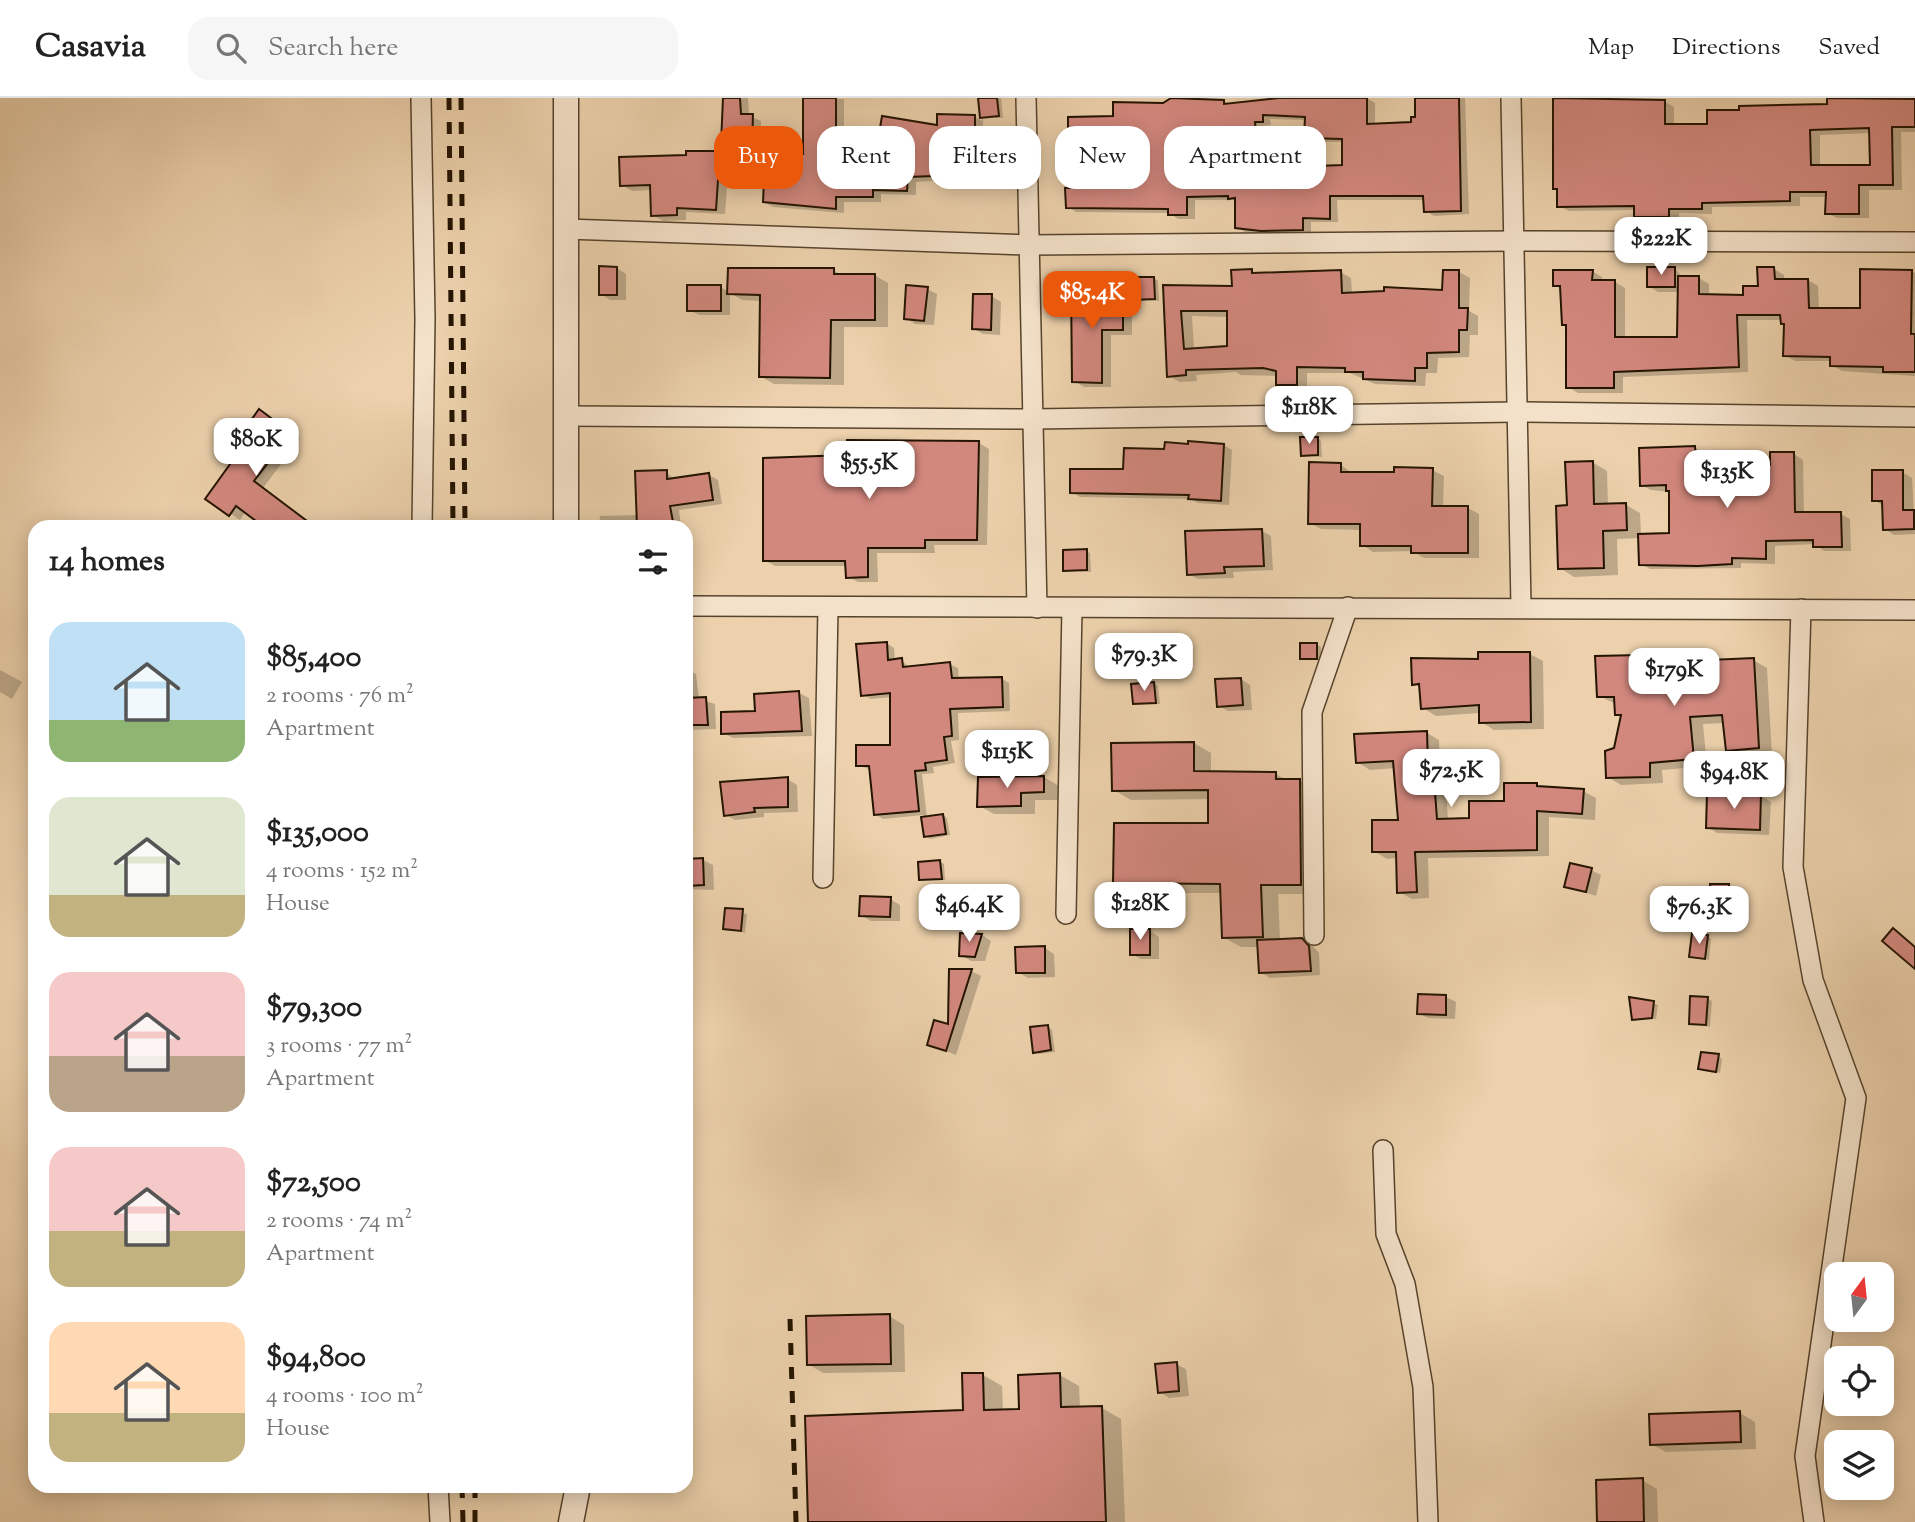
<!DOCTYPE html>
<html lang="en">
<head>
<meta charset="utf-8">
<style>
  :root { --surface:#fff; --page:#f6f6f6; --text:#222; --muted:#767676; --line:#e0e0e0; --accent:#ea580c }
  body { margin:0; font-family:"Sorts Mill Goudy",serif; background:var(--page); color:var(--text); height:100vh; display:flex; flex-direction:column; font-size:26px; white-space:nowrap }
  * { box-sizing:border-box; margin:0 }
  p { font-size:23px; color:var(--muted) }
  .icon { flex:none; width:38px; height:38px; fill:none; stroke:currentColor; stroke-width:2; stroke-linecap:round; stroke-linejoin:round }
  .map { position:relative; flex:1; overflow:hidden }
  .panel { position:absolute; left:28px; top:422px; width:665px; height:973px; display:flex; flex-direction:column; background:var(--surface); border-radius:21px; box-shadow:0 4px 18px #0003 }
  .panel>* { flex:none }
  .hud { position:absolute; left:714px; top:28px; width:665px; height:63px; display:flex; gap:14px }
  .needle { width:46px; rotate:15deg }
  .tools { position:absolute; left:1824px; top:1164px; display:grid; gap:14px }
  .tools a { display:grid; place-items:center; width:70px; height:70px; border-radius:14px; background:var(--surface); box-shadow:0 4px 18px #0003; font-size:35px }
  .price { position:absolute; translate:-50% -60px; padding:0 16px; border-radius:14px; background:#fff; color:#222; font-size:23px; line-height:46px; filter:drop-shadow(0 2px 4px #0008) }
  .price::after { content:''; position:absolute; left:50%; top:42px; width:21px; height:16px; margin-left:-10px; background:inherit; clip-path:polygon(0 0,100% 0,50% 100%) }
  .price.current { background:var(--accent); color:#fff }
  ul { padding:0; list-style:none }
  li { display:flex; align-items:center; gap:21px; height:175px; padding:0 21px }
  li span { display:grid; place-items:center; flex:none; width:196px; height:140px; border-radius:21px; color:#555 }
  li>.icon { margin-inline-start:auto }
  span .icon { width:84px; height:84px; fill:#fffc; stroke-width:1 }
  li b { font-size:30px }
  h2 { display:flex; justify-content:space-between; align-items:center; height:84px; padding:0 21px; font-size:30px }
  .tag { padding:0 24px; border-radius:21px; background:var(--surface); box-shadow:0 4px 18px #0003; font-size:24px; line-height:63px }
  .tag.current { background:var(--accent); color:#fff }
  header { display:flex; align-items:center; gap:42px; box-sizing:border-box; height:98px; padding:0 35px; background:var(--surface); border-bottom:2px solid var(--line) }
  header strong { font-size:33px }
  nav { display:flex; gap:38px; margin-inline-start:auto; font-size:24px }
  .search { width:490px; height:63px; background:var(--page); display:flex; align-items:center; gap:18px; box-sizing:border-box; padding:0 24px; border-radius:21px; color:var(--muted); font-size:26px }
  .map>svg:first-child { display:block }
  .shadow { fill:#0003; fill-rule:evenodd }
  .building { fill:#d3887e; stroke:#241400; stroke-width:2; fill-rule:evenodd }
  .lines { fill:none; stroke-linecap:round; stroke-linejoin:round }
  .minor-casing { stroke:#56432b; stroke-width:22 }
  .tertiary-casing { stroke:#56432b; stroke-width:27 }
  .minor { stroke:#f3e1c9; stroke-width:19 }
  .tertiary { stroke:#f3e1c9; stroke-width:24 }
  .rail { stroke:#241400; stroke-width:5; stroke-dasharray:12 12; stroke-linecap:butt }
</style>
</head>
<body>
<header>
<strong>Casavia</strong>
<div class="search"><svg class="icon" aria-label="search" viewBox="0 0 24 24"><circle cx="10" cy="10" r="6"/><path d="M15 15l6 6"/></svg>Search here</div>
<nav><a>Map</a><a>Directions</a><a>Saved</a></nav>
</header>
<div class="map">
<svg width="1915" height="1424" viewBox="0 0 1915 1424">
  <rect width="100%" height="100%" fill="#ecd1ac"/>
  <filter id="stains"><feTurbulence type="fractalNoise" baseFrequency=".00286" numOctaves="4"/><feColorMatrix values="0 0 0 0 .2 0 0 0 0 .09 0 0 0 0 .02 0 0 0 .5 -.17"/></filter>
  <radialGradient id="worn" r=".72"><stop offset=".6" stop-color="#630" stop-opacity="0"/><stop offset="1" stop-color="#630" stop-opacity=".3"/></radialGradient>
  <!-- shadow -->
  <g class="shadow">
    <path d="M723 0H748L749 18 761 23 760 51 732 50 723 45Z"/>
    <path d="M805 0 844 1V31L939 29 974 18 982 23 980 0H1001L1003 20 983 19V64L1001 69V88H971L962 81 916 84V97L881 96V104H844V115L773 109 764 104 804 58Z"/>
    <path d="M1174 0 1224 3 1230 7 1281 0H1367L1375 5V27L1413 26 1417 21V0H1465L1469 116 1434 118 1426 113 1425 102H1337L1338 124H1311V136L1270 137 1245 134 1237 129V104L1234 102H1195V121H1178L1169 115 1076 114 1068 109 1098 91 1097 59H1078L1070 54 1115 20 1164 7ZM1270 21 1307 22 1306 39 1314 44H1344V69L1195 75 1194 43 1264 39 1263 28 1271 27Z"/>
    <path d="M1915 2V34H1901L1902 92H1869V120H1837L1827 115V99H1800V108L1712 109V116L1679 115V123H1646L1636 118V112L1569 113 1559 108 1558 92 1555 90 1664 3 1674 9V27H1709L1829 8ZM1871 35V69H1820V37Z"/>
    <path d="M720 55 729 61 725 116 686 114V122L663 123 653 117 652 92 632 93 622 87Z"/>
    <path d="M617 170 626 176V202H610L601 196Z"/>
    <path d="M1675 171 1684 180H1699L1709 186V198L1745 199 1759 190 1774 171 1784 177V183L1808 182 1818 188 1819 212 1861 211 1911 173 1915 175V278L1842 273 1832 267V263H1795L1785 257V227L1782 222H1747L1748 274 1623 279V295H1578L1568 289V229L1563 226 1562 191 1554 187 1592 173 1602 179V184H1615L1625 190V241H1678L1679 194H1658L1648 188Z"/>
    <path d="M833 172 843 178 874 177 888 185V229H844V287L774 286 760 278 761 203 742 202 730 195V217H699L689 212 720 189 729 194Z"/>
    <path d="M1251 173 1257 176 1340 174 1351 180 1352 196 1444 194 1459 174 1470 180 1469 213 1478 218V237H1470L1469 259 1438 260 1437 275H1426L1425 288 1375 286 1350 275H1307V292L1289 293 1278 286V278L1241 277 1236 274 1196 277 1197 283 1180 284 1169 278 1164 189 1234 190ZM1192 218 1229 219V250L1194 252Z"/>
    <path d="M1154 180 1158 183 1159 203 1135 201Z"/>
    <path d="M927 191 937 196 934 227 915 226 906 220Z"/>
    <path d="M1096 191 1106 197V201H1123L1132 206V237H1111V289H1084L1074 283Z"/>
    <path d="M991 198 1001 204 1000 237 983 236 973 230Z"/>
    <path d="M260 313 300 341 263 390 315 429H267L246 413 240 422 208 400 254 337Z"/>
    <path d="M1317 340 1321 343 1322 359 1302 357Z"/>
    <path d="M979 345 989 351 987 447H934L935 455H877L878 484H858L847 478V468H775L764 462 849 359Z"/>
    <path d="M1224 347 1232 352 1229 407 1198 405 1191 401 1080 399 1072 394 1166 353Z"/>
    <path d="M1695 350 1704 355 1705 366 1772 368 1794 356 1803 362 1804 416H1841L1850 421 1851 453H1824L1815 446 1775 448V466L1741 465V470L1650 471 1641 466 1640 440 1617 441 1618 477 1574 479 1560 470 1569 409 1592 364 1607 373 1608 408 1626 407 1640 415 1641 438 1671 437V394L1651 392 1641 387Z"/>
    <path d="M1341 367 1352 375 1432 372 1444 378 1443 409 1468 410 1479 416V460H1424L1412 453 1373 454 1362 447V432L1321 431 1310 425Z"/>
    <path d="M666 374 675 382 709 377 718 382 722 406 679 412 681 429H599L600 418 638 417Z"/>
    <path d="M1902 374 1912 380 1915 436 1894 437 1885 431 1884 408 1874 402Z"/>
    <path d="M1262 433 1271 438 1273 472 1233 474 1234 480 1198 481 1188 476Z"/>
    <path d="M1086 453 1090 455 1091 474 1065 472Z"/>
    <path d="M886 545 894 550 895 563 901 562 910 570 949 566 958 570 959 582 1001 580 1009 585 1010 613 958 615 959 642 951 643 955 665 933 669 934 675 922 676 927 720 943 717 947 720 950 737 930 741 926 738 923 717 883 721 875 716 871 672 858 667 892 649V599L871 601 863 597Z"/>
    <path d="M1317 546 1321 549V562L1302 560Z"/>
    <path d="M1530 556 1543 563 1544 631 1494 632 1481 624 1480 615 1436 618 1423 610 1421 590 1414 585 1480 563Z"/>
    <path d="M1640 559 1653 566 1753 562 1767 570 1772 657 1741 660 1727 652 1725 625 1703 626 1707 668 1662 672 1663 685 1621 687 1608 679 1622 619 1616 616V606L1599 598Z"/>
    <path d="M686 571 696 576 699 601 715 606 716 631 686 632Z"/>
    <path d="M0 572 22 584 12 601 0 594Z"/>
    <path d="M1241 581 1250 587 1252 612 1228 613 1219 608Z"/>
    <path d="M1154 586 1158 588 1160 606 1135 605Z"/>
    <path d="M799 595 809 600 812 638 733 640 723 635Z"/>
    <path d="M1427 635 1439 642 1440 673 1445 676 1448 722H1471L1537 687 1542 690 1583 693 1596 700 1595 722 1549 719V758L1428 760 1429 800 1412 801 1399 794 1398 760 1387 761 1374 753 1400 723 1396 670 1370 672 1357 664Z"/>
    <path d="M1194 645 1211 655V675L1276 676 1288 683H1300L1317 693 1318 796H1278L1280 843 1302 841 1312 847 1319 855 1320 877 1270 880 1260 874 1259 849H1241L1223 839 1222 795H1132L1115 784 1209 727 1210 701 1131 702 1114 692Z"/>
    <path d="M1044 679 1059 688V702H1035V716H994L979 708Z"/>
    <path d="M787 681 797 687 798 714 764 715V719L735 722 726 717Z"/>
    <path d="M1761 698 1771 704 1769 737 1717 735 1708 729Z"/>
    <path d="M686 762H703L713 767 714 792 686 791Z"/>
    <path d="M940 764 944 766 945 782 921 781Z"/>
    <path d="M1591 772 1601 777 1596 798 1566 788Z"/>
    <path d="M1728 788 1733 790V814H1717L1712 811Z"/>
    <path d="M890 801 900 807V823H871L861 817Z"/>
    <path d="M726 812 747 816 745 835 725 830Z"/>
    <path d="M1150 833 1159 839V861H1141L1131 856Z"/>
    <path d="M962 837H982L991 843 985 863H971L961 857Z"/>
    <path d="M1707 838 1711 841 1709 862 1691 858Z"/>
    <path d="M1045 850 1054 856 1055 879 1028 880 1018 874Z"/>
    <path d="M971 873 981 878 956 957 929 946 950 929Z"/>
    <path d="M1446 899 1456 904 1455 921 1428 920 1419 915Z"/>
    <path d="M1708 901 1712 903 1710 929 1690 925Z"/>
    <path d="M1653 905 1658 907 1656 921 1634 920Z"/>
    <path d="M1048 929 1052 932 1055 954 1039 956 1035 953Z"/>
    <path d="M1718 958 1722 961 1720 975 1700 970Z"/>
    <path d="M889 1218 904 1227 905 1274 823 1275 808 1266Z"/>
    <path d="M1176 1266 1186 1271 1189 1298 1169 1300 1160 1294Z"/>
    <path d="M983 1277 1002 1288 1003 1313 1021 1312 1060 1277 1079 1288 1080 1310H1102L1121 1321 1125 1424H810L964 1314Z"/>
    <path d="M1740 1315 1755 1324 1756 1351 1666 1354 1651 1346Z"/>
    <path d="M1642 1382 1657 1391 1658 1424H1599Z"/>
  </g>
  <!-- building -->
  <g class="building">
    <path d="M723 0H740L741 16H753L752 47 721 46Z"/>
    <path d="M803 0H836V29L880 30 882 18 937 27V16L975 17V62H992L993 84H960V77L908 79 907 93 873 92V99H836V111L763 104 765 59 799 61V56H803Z"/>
    <path d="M978 0H997L999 18 980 20Z"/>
    <path d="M1171 0 1224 2V6L1279 0H1367V26L1411 24V19H1415V0H1459L1461 113 1424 114 1423 98H1330V121L1303 120V132L1261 133 1235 130V100L1228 101V98L1187 99V117H1168V111L1066 110 1065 90 1096 89 1095 55H1068V19L1113 18V4L1163 5ZM1263 17 1305 19 1304 40 1342 41V67L1187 73V39L1256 35 1255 24H1263Z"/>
    <path d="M1553 0 1665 2V26H1707V12H1739V8L1827 6V0L1915 1V29H1892L1893 87H1859V116H1825L1826 94H1790V103L1702 105V111H1669V119H1634V108L1557 109V91H1553ZM1869 30 1870 67H1811L1810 32Z"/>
    <path d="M686 53H720L716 112 677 110V117L651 118 650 87 620 88 619 59 686 57Z"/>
    <path d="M599 168 617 169V197H599Z"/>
    <rect x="1647" y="169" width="28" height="20"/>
    <path d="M1757 169H1774L1775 181H1808L1809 210H1860V171L1912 172 1911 236H1915V274H1883V269L1830 268V259L1783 258 1784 226H1781L1780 217H1737L1739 269 1614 274V290H1566V227H1562L1560 188H1553V172H1593L1592 182H1615V239H1677L1678 178H1699V196L1743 197V188H1758Z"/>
    <path d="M728 170H834V176H875V222H831L830 280 759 279 760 197 727 196Z"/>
    <path d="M1252 171V175L1341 172 1342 195 1384 193V189L1442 192 1443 172H1459V210H1468L1467 232H1459V254L1427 255V270H1415V283L1363 281V274H1345V270L1297 269V287H1276V273L1263 270 1186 272V277L1167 279 1163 187 1232 188 1231 172ZM1181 213H1227V248L1184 251Z"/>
    <path d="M1133 179H1154L1155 201 1133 202Z"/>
    <rect x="687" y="187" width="34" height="26"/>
    <path d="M906 187 928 189 924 223 904 221Z"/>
    <path d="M1071 189 1097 190 1096 199H1123V232H1102V285L1072 284Z"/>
    <path d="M973 196H992L991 232 972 231Z"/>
    <path d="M259 311 291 335 254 383 315 429H264L236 408 229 418 205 401 251 337 244 332Z"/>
    <path d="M1300 339H1318V357L1301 358Z"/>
    <path d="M847 342 979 343 977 442H925V450H868V479L846 480 845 463H763V360L847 357Z"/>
    <path d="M1188 343 1224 346 1221 403 1188 401 1189 397 1070 395V371H1123L1124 350 1164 351 1165 344 1188 346Z"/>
    <path d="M1695 348 1696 364H1728V367H1770V354H1794L1795 414H1841L1842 449H1813V442L1766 443V461L1732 460V466L1698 468 1639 467 1638 436 1669 435V393H1666V387L1640 388 1639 350Z"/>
    <path d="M1593 363 1594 406 1626 405 1627 432 1603 433 1604 470 1558 471 1556 408 1567 407 1565 364Z"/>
    <path d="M1309 364 1341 365V374H1394V369L1433 370 1432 408H1468V455H1411V448H1360V426H1308Z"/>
    <path d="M667 372V381L709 375 713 402 670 408 674 429H637L635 373Z"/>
    <path d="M1872 372H1903V412H1914V431L1883 432 1882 403H1872Z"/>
    <path d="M1262 431 1264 468 1224 469 1225 475 1187 477 1185 433Z"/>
    <path d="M1087 451V472L1063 473V452Z"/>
    <path d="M887 544 888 562 902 560 903 569 950 564 952 580 1002 579 1003 609 950 611 952 638 944 639 947 662 925 665 926 672 915 673 919 713 874 717 869 668H856V647H890V595L861 598 856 546Z"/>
    <rect x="1300" y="545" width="17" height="16"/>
    <path d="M1478 554H1530L1531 624 1479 625V607L1421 611 1419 586 1412 587 1411 560 1478 561Z"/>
    <path d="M1641 557V565L1754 560 1759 650 1726 653 1722 617 1690 619 1694 661 1650 665V679L1606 680 1605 653 1614 650 1621 617H1615L1614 599H1597L1595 558Z"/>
    <path d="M1241 580 1243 607 1217 609 1215 581Z"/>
    <path d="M1154 584 1156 605 1133 606 1131 586Z"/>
    <path d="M799 593 802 633 721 636V614L755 613 754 596Z"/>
    <path d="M706 599 708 627H687L686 600Z"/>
    <path d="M1427 633 1428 667H1433L1437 721 1469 720V703H1504V685H1537V688L1584 691 1582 716 1537 713V752L1415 754 1417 794 1397 795 1396 754H1372V722H1398L1393 663 1356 665 1354 636Z"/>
    <path d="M1194 644V673L1276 674V681H1300L1301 787H1261L1263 839 1222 840 1220 786 1113 785 1114 725H1208V692L1112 693 1111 645Z"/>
    <path d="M1044 678V694L1021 695V708L977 709 978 679Z"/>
    <path d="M788 679V709L754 710 755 714 724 718 720 684Z"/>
    <path d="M1707 695 1761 696 1760 732 1706 730Z"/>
    <path d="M943 716 946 736 924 739 921 719Z"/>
    <path d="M703 760 704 787 686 788V761Z"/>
    <path d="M940 762 942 781 919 782 918 764Z"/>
    <path d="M1570 765 1592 770 1586 794 1564 789Z"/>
    <path d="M1710 786H1729V812H1711Z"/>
    <path d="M860 798 891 799 890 819 859 818Z"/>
    <path d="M725 810 743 811 741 833 723 831Z"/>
    <path d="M1893 830 1915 849V871L1882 843Z"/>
    <rect x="1130" y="831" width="20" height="26"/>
    <path d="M960 835 982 836 975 859 959 858Z"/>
    <path d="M1692 835 1708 837 1705 861 1689 859Z"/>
    <path d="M1302 840 1309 848 1311 873 1259 875 1257 842Z"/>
    <path d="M1045 848V875H1016L1015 849Z"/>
    <path d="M949 871H972L946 953 927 947 934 922 948 926Z"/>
    <path d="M1418 896 1446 897V917L1417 916Z"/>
    <path d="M1690 898 1708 899 1706 927 1689 926Z"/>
    <path d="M1629 899 1654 903 1652 920 1632 922Z"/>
    <path d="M1048 927 1051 952 1033 955 1030 929Z"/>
    <path d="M1701 954 1719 956 1716 974 1698 971Z"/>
    <path d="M890 1216 891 1266 807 1267 806 1218Z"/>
    <path d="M1177 1264 1179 1293 1158 1295 1155 1266Z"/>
    <path d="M962 1275H983L984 1312 1019 1311 1018 1277 1060 1275 1061 1309 1102 1308 1106 1424H808L805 1318 963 1312Z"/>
    <path d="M1740 1313 1741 1344 1650 1347 1649 1316Z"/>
    <path d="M1643 1380 1644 1424H1597L1596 1382Z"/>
  </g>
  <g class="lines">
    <defs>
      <g id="minor">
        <path d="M421 0 425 221 422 429"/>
        <path d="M1026 0 1037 510"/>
        <path d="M1511 0 1521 508"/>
        <path d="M566 131 1029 147 1515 143 1915 144"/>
        <path d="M566 318 1033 321 1518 314 1915 319"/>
        <path d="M686 508 1915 512"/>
        <path d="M1801 511 1793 769 1813 882 1856 1000 1805 1358 1814 1424"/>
        <path d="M823 780 828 509"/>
        <path d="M1066 816 1072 510"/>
        <path d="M1314 837 1312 614 1348 509"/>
        <path d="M1383 1052 1386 1136 1405 1186 1423 1289 1428 1424"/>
        <path d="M438 1388 440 1424"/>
      </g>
      <g id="tertiary">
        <path d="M566 429V0"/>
        <path d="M571 1424 578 1388"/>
      </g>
    </defs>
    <!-- minor casing -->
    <use href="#minor" class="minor-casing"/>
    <!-- tertiary casing -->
    <use href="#tertiary" class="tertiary-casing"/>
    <!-- minor -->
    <use href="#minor" class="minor"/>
    <!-- tertiary -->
    <use href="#tertiary" class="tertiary"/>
    <!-- rail -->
    <g class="rail">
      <path d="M449 0 453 429"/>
      <path d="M461 0 465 429"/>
      <path d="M790 1221 796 1424"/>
      <path d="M462 1388 463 1424"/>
      <path d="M475 1388V1424"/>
    </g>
  </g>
  <rect width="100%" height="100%" filter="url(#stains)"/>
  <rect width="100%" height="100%" fill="url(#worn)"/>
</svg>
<div class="tools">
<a><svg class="needle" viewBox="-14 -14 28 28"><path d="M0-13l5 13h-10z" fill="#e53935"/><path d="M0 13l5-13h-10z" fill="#767676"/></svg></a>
<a><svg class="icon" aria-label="locate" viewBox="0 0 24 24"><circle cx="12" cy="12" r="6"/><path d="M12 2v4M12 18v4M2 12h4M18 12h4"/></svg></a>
<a><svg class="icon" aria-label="layers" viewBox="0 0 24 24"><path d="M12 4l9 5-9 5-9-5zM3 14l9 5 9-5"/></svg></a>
</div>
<b class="price" style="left:1661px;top:179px">$222K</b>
<b class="price current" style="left:1092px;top:233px">$85.4K</b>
<b class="price" style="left:1309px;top:348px">$118K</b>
<b class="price" style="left:256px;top:380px">$80K</b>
<b class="price" style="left:869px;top:403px">$55.5K</b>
<b class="price" style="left:1727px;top:412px">$135K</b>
<b class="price" style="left:1144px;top:595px">$79.3K</b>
<b class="price" style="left:1674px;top:610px">$179K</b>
<b class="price" style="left:1007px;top:692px">$115K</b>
<b class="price" style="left:1451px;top:711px">$72.5K</b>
<b class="price" style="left:1734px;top:713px">$94.8K</b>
<b class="price" style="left:1140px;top:844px">$128K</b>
<b class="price" style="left:969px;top:846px">$46.4K</b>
<b class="price" style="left:1699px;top:848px">$76.3K</b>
<div class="hud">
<a class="tag current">Buy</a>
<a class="tag">Rent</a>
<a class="tag">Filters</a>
<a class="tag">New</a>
<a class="tag">Apartment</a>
</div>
<section class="panel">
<h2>14 homes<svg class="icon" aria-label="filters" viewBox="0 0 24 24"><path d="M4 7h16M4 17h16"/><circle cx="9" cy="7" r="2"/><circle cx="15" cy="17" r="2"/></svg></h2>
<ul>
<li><span style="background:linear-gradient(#bfe0f5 70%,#8fb573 0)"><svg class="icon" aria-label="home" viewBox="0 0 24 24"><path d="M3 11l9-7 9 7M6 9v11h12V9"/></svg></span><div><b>$85,400</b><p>2 rooms · 76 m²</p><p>Apartment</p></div></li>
<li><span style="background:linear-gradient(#dfe7d0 70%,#c2b280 0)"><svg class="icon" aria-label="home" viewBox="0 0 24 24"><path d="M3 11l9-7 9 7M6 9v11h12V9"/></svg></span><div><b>$135,000</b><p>4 rooms · 152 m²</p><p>House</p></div></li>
<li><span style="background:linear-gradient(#f6c9c9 60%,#b9a48a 0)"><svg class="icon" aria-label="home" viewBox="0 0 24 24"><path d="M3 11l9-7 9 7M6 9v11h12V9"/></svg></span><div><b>$79,300</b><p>3 rooms · 77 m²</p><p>Apartment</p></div></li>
<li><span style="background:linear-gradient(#f6c9c9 60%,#c2b280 0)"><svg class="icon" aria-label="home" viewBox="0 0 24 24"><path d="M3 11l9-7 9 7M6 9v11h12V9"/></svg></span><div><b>$72,500</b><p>2 rooms · 74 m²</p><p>Apartment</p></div></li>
<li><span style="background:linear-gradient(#ffd9b3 65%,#c2b280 0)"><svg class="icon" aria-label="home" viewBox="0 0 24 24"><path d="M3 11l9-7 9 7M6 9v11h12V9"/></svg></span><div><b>$94,800</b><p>4 rooms · 100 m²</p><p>House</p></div></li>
</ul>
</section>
</div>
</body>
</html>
